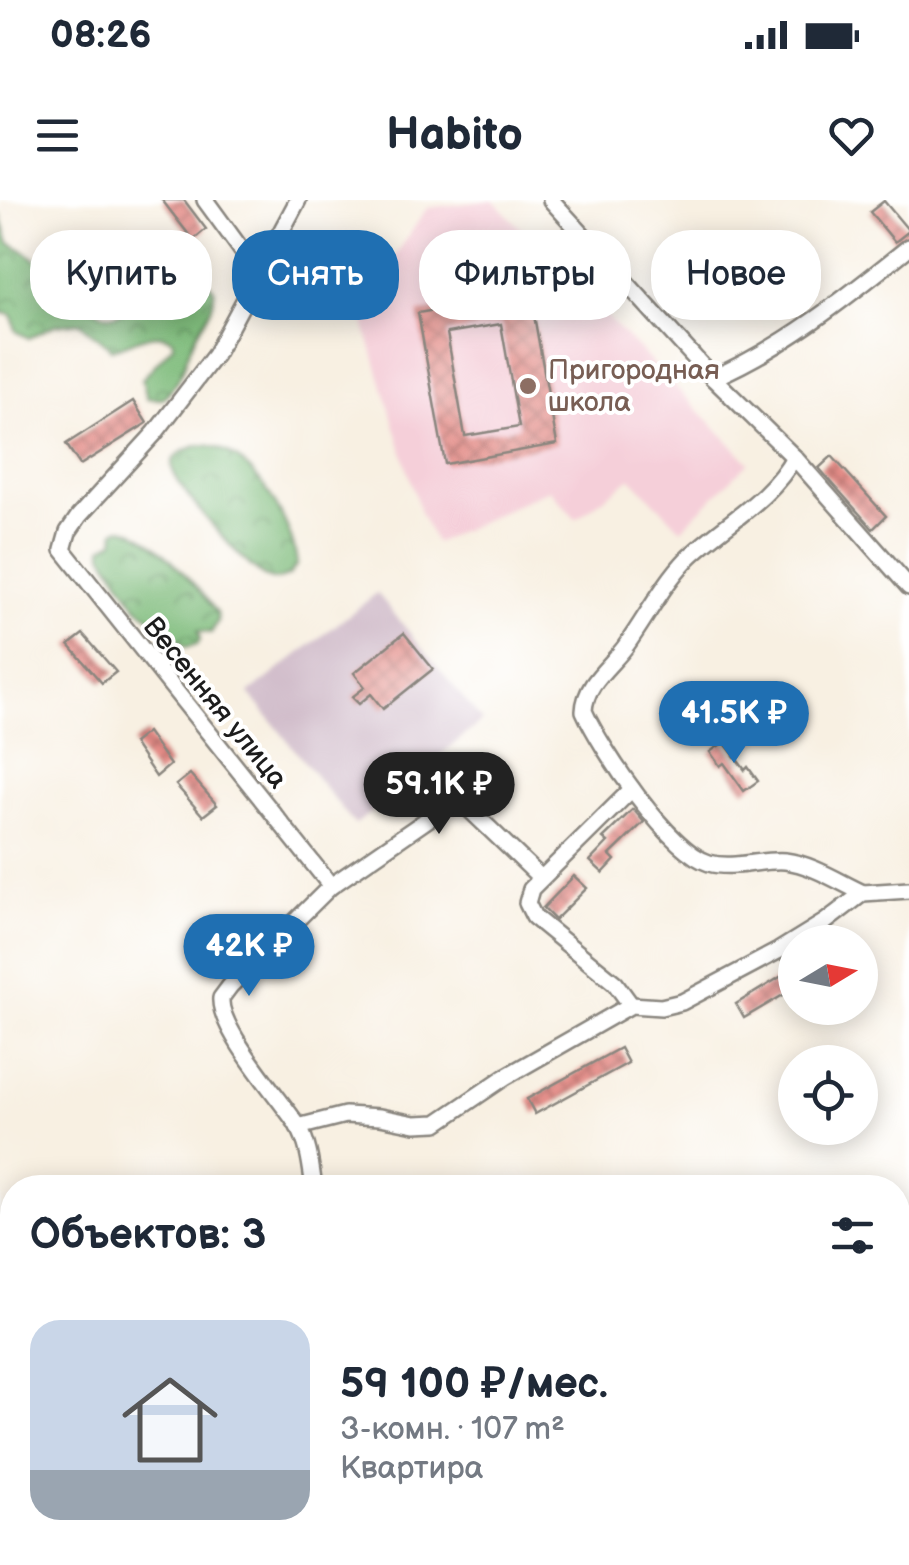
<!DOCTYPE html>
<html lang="ru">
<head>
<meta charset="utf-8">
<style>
  :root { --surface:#fff; --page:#f2f2f3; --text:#1f2937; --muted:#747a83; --accent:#1f6fb2 }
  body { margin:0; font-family:"Balsamiq Sans",sans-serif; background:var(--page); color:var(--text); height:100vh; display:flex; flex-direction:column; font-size:38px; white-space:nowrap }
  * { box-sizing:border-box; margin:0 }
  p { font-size:32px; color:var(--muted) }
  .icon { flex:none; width:55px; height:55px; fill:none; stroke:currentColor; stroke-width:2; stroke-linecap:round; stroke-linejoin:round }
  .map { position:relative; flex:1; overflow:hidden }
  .drawer { position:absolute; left:0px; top:975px; width:910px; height:390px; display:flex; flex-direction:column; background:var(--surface); border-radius:40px 40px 0 0; box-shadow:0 5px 25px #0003 }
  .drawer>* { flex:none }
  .banner { position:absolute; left:30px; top:30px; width:850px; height:90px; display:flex; gap:20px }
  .needle { width:65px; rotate:80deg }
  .fabs { position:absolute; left:778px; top:725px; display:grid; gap:20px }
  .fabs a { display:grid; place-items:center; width:100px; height:100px; border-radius:50%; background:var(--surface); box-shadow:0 5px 25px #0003; font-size:50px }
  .price { position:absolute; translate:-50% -85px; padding:0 22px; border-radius:35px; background:var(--accent); color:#fff; font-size:32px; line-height:65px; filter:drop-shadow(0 2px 5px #0008) }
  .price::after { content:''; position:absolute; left:50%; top:60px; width:30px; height:22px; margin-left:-15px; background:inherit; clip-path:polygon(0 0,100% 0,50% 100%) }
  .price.on { background:#222; color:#fff }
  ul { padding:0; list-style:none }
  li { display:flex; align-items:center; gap:30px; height:250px; padding:0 30px }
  li span { display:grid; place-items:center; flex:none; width:280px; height:200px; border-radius:30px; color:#555 }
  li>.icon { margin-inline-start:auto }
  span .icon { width:120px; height:120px; fill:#fffc; stroke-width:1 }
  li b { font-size:42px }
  h2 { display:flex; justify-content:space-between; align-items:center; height:120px; padding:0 30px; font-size:42px }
  .pill { padding:0 35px; border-radius:40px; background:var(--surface); box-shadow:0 5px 25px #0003; font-size:35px; line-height:90px }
  .pill.on { background:var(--accent); color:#fff }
  .status { display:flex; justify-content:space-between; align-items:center; height:70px; padding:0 50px; background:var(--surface); direction:ltr }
  .status svg { height:28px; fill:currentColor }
  header { display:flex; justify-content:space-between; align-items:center; height:130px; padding:0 30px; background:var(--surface); font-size:45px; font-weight:600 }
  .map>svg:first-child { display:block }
  .built { fill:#f5cfd9 }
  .industrial { fill:#d1bdcb }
  .forest { fill:url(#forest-crowns); stroke:#4e6c4c; stroke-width:2.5 }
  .building { fill:url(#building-cross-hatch); fill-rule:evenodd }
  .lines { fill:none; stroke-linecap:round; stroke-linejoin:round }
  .street-casing { stroke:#8a867f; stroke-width:20 }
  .street { stroke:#fff; stroke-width:15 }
  .rail-casing { stroke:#1c1c1c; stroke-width:8 }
  .rail { stroke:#fff; stroke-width:4; stroke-dasharray:11; stroke-linecap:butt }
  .education-dot { fill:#8d6e63; stroke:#fff; stroke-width:4 }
  .labels { text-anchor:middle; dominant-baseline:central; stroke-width:8; stroke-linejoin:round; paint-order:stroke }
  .education-label { font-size:28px; fill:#785e54; stroke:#fff; text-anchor:start }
  .street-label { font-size:28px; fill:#1c1c1c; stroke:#fff }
</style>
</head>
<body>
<div class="status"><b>08:26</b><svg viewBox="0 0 49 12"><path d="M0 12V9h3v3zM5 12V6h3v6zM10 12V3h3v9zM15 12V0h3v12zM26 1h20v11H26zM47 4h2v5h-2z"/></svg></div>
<header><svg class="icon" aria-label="menu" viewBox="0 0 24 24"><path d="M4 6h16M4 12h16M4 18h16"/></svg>Habito<svg class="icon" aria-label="heart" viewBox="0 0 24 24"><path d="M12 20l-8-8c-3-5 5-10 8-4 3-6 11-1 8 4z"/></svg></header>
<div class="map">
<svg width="909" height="1365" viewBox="0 0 909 1365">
  <defs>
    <pattern id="forest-crowns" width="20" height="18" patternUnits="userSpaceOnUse" patternTransform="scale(2.5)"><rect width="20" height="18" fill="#7fbc7c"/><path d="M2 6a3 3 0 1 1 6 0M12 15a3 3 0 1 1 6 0" fill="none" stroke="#679865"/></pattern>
    <pattern id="building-cross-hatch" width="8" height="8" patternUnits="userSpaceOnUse" patternTransform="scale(2.5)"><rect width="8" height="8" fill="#e38b86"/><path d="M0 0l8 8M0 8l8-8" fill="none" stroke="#b7716d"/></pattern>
  </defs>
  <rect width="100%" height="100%" fill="#fff"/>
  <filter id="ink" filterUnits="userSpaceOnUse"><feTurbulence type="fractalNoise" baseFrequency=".01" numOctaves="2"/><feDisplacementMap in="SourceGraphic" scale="20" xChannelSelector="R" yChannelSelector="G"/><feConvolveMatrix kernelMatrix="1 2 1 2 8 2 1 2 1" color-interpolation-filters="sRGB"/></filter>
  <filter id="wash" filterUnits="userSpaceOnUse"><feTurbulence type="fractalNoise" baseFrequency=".0048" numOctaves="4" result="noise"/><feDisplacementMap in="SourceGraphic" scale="40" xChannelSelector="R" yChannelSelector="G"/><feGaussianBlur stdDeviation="2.25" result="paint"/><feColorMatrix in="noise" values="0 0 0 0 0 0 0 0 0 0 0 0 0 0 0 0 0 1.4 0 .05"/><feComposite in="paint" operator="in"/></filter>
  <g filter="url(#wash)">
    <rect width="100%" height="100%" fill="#f8f0e2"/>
    <!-- built -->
    <path class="built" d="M493 0 749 262 681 329 631 278 576 319 549 289 436 343 421 315 360 109 427 8Z"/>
    <!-- industrial -->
    <g class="industrial">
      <path d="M377 393 482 521 355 625 249 493Z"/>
      <path d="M0 1102 12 1106V1352H898V1297L909 1299V1365H0Z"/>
    </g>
    <!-- forest -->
    <g class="forest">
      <path d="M0 14 9 43C29 51 45 70 63 75 71 87 98 123 118 114 132 108 136 94 154 99 165 93 174 92 185 87 199 82 202 76 214 89 216 111 200 123 193 141 182 167 185 177 162 199L147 198 142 179 173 145V140C154 127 133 144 112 149L79 122 55 125 29 138 16 131 12 115 0 112Z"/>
      <path d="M201 245C249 245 293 321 297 364L289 375 278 380C270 379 263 377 257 371 240 359 174 285 172 267 171 253 191 248 201 245Z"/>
      <path d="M121 328C150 330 200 390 217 413L218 421 211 433 198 431 200 440 197 445 186 447 136 406 103 354V347L114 341 115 331Z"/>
    </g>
    <g id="blocks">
      <!-- building -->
      <g class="building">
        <path d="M162 0H184L206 29 193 40Z"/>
        <path d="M884 1 909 31 895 42 870 12Z"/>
        <path d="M530 93 557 244 445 264 418 113ZM501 124 519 227 465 236 447 133Z"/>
        <path d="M133 201 147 223 80 265 66 244Z"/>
        <path d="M832 256 886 316 873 329 819 268Z"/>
        <path d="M404 433 433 469 383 509 371 494 359 504 352 497 365 487 354 473Z"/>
        <path d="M83 434 116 472 102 483 69 445Z"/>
        <path d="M147 532 170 565 156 577 133 543Z"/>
        <path d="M724 542 745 570 748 567 758 581 744 591 724 563 720 566 710 552Z"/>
        <path d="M190 574 217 605 203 616 176 585Z"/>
        <path d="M633 609 644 622 610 655 615 660 603 673 590 661 608 642 603 638Z"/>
        <path d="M574 676 587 688 555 720 543 708Z"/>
        <path d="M795 768V788L744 818 736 804Z"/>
        <path d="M620 848 628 863 535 914 527 899Z"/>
      </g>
    </g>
  </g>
  <g filter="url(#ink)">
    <use href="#blocks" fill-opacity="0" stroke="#8a867f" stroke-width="2.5"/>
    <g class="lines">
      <defs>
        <g id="street">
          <path d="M205 0 259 74"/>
          <path d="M298 0 215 155 155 233 79 316 68 332 63 350 331 686"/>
          <path d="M551 0 713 178 794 257 909 387"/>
          <path d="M713 178C785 147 848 96 909 47"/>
          <path d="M794 257C771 300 722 325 688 358 663 384 646 418 625 447 610 467 585 484 584 511 601 549 669 651 709 663 733 670 761 659 785 661 812 664 839 682 863 693"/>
          <path d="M631 805 615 783 534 717 527 703 531 689 632 589"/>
          <path d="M298 927 345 915 380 917 415 924 437 923 505 877 631 805 661 807 682 802 778 751 825 722 863 693 909 690"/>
          <path d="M314 988C311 967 309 944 298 926 280 898 218 829 221 798L230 786 331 686 447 606 467 607 541 678"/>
          <path d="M898 1036 909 1033"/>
        </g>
      </defs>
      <!-- street casing -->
      <use href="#street" class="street-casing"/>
      <!-- street -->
      <use href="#street" class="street"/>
      <defs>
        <g id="rail">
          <path d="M0 1239 12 1243"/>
          <path d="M0 1352 38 1365"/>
          <path d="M323 1352 359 1365"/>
        </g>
      </defs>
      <!-- rail casing -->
      <use href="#rail" class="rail-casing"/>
      <!-- rail -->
      <use href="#rail" class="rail"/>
    </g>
  </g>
  <!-- markers -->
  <circle class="education-dot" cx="528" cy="186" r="10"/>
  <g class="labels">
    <!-- education labels -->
    <g class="education-label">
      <text x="548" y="170">Пригородная<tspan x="548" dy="32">школа</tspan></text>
    </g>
    <!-- street labels -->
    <g class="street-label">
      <text transform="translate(215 503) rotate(51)">Весенняя улица</text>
    </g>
  </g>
</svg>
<div class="fabs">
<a><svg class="needle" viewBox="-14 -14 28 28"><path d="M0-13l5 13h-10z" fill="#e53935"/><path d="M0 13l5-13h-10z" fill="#747a83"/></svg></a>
<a><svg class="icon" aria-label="locate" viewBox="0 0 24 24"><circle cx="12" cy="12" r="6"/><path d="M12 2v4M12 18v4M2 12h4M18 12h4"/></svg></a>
</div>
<b class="price" style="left:734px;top:566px">41.5K ₽</b>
<b class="price on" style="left:439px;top:637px">59.1K ₽</b>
<b class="price" style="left:249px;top:799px">42K ₽</b>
<div class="banner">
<a class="pill">Купить</a>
<a class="pill on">Снять</a>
<a class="pill">Фильтры</a>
<a class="pill">Новое</a>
</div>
<section class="drawer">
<h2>Объектов: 3<svg class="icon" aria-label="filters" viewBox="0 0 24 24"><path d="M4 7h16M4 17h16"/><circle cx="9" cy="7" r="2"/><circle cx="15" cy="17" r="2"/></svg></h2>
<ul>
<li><span style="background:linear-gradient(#c9d6e8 75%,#9aa5b1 0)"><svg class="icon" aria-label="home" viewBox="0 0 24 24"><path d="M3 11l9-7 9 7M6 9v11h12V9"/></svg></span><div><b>59 100 ₽/мес.</b><p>3-комн. · 107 m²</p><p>Квартира</p></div></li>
</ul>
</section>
</div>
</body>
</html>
